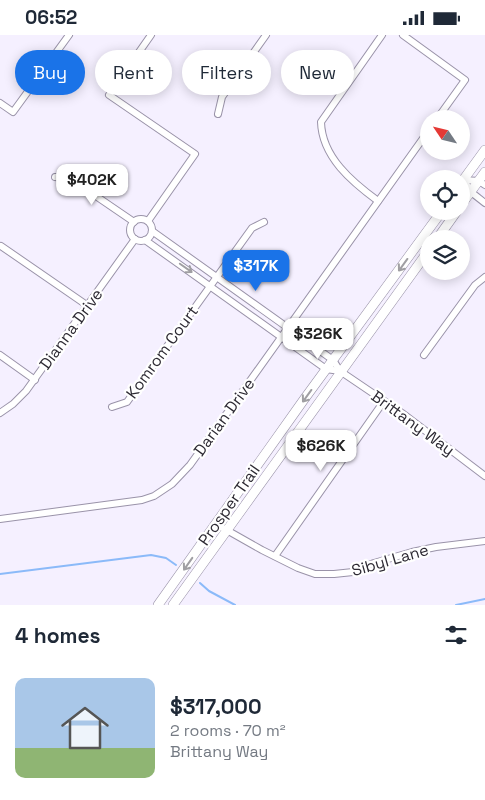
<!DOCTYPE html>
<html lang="en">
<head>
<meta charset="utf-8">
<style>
  :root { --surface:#fff; --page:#f2f2f3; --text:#1f2937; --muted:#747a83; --line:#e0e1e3; --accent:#1a73e8 }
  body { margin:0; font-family:"Space Grotesk",sans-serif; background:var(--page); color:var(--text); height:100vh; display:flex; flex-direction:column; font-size:19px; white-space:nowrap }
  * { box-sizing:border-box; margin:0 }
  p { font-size:16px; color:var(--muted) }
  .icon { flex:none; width:28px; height:28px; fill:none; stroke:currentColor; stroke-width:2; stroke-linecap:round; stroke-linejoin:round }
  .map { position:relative; height:570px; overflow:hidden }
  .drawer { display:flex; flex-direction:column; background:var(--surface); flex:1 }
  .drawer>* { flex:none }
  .hud { position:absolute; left:15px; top:15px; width:455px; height:45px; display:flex; gap:10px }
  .needle { width:32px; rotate:305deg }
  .controls { position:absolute; left:420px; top:75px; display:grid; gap:10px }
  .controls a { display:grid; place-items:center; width:50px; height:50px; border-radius:50%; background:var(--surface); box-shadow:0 2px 12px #0003; font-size:25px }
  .price { position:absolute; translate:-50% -42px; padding:0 11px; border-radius:10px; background:#fff; color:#222; font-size:16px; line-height:32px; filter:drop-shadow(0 1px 2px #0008) }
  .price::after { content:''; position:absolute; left:50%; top:30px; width:15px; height:11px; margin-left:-8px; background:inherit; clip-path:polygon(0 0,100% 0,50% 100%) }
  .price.on { background:var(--accent); color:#fff }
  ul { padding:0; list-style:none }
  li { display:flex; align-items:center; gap:15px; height:125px; padding:0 15px }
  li+li { border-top:1px solid var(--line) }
  li span { display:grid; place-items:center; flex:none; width:140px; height:100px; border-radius:10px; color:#555 }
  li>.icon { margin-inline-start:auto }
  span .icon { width:60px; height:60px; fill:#fffc; stroke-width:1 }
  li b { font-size:21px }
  h2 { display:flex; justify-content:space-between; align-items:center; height:60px; padding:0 15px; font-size:21px }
  .tag { padding:0 18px; border-radius:22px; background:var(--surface); box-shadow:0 2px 12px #0003; font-size:18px; line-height:45px }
  .tag.on { background:var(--accent); color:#fff }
  .status { display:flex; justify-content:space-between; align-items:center; height:35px; padding:0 25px; background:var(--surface); direction:ltr }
  .status svg { height:14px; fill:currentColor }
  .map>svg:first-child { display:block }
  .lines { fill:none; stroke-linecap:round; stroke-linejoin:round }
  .stream { stroke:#8bbaf9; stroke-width:2 }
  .minor-casing { stroke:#9a93a9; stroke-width:8 }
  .secondary-casing { stroke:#9a93a9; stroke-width:10 }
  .minor { stroke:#fff; stroke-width:6 }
  .secondary { stroke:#fff; stroke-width:9 }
  .oneway { stroke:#a09fa3 }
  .labels { text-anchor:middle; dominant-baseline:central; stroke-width:4.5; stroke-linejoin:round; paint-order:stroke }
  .street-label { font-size:16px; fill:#2d2a33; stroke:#fff }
</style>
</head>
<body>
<div class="status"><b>06:52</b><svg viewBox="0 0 49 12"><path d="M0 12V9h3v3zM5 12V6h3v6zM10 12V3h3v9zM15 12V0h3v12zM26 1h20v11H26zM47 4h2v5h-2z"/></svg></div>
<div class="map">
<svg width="485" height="570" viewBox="0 0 485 570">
  <rect width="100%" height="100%" fill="#f5f0ff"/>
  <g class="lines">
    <!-- stream -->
    <g class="stream">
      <path d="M0 539 151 520 166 523 176 530"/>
      <path d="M200 548 209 556 235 570"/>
      <path d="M456 570 485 564"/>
    </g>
    <defs>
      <g id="minor">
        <path d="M403 0 465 45 437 84"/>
        <path d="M0 68 13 77 69 0"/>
        <path d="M218 79 222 62 266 0"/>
        <path d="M55 142 71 144 134 187"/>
        <path d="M464 145 471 157 485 168"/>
        <path d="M464 145 479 146 485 150"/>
        <path d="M378 166C352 147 322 122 321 87L382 0"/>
        <circle cx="141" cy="195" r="11"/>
        <path d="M148 186 195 119 109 60 151 0"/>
        <path d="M152 196 333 325 340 336 402 378 485 441"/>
        <path d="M145 205 326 334 340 336"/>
        <path d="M1 211 88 271"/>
        <path d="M0 320 35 345"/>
        <path d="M424 320 475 250 485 242"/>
        <path d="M112 372 127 367 252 193 264 187"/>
        <path d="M0 378 13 369 26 356 135 204"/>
        <path d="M0 484 142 465 154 461 172 449 190 430 429 95"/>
        <path d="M216 489 262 515 298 533 315 539H334L353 537 374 528 412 517 436 512 485 506"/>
        <path d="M275 521 384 366"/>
      </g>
      <g id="secondary">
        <path d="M461 148 485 115"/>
        <path d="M461 170 485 137"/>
        <path d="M437 204 457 176"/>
        <path d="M158 570 305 363 442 176"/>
        <path d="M173 570 429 215"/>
      </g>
    </defs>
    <!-- minor casing -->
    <use href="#minor" class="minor-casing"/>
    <!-- secondary casing -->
    <use href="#secondary" class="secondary-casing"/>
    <!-- minor -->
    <use href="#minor" class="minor"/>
    <!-- secondary -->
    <use href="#secondary" class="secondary"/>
  </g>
  <!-- one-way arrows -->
  <defs><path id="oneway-shaft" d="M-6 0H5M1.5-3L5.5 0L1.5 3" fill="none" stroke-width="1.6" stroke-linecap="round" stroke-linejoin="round" transform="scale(1.25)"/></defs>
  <g class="oneway">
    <use href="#oneway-shaft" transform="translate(403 230) rotate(126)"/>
    <use href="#oneway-shaft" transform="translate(186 233) rotate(35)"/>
    <use href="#oneway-shaft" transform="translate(307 361) rotate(126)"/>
    <use href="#oneway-shaft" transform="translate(188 529) rotate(125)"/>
  </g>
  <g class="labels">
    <!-- street labels -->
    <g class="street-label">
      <text transform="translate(71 294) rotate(-54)">Dianna Drive</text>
      <text transform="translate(162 317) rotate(-54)">Komrom Court</text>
      <text transform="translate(224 382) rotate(-54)">Darian Drive</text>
      <text transform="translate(413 388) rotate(36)">Brittany Way</text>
      <text transform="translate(229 470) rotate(-55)">Prosper Trail</text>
      <text transform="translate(390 525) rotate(-16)">Sibyl Lane</text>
    </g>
  </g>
</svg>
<div class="controls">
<a><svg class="needle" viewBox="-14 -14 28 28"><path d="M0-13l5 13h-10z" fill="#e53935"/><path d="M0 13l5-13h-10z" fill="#747a83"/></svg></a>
<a><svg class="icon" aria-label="locate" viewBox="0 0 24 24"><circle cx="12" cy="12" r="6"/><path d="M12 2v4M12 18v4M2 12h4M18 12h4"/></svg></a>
<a><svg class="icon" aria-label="layers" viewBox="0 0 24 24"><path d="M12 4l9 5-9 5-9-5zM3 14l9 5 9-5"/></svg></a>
</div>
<b class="price" style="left:92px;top:171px">$402K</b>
<b class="price on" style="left:256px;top:257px">$317K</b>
<b class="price" style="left:318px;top:325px">$326K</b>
<b class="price" style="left:321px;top:437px">$626K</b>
<div class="hud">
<a class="tag on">Buy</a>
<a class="tag">Rent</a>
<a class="tag">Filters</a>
<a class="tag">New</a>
</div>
</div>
<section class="drawer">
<h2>4 homes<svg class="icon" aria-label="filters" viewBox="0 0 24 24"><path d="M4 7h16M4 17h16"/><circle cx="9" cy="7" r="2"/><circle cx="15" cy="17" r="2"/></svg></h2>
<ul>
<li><span style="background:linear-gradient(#a9c7e8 70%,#8fb573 0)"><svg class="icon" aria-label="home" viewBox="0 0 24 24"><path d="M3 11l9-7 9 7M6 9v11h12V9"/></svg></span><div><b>$317,000</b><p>2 rooms · 70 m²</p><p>Brittany Way</p></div></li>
</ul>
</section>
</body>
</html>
